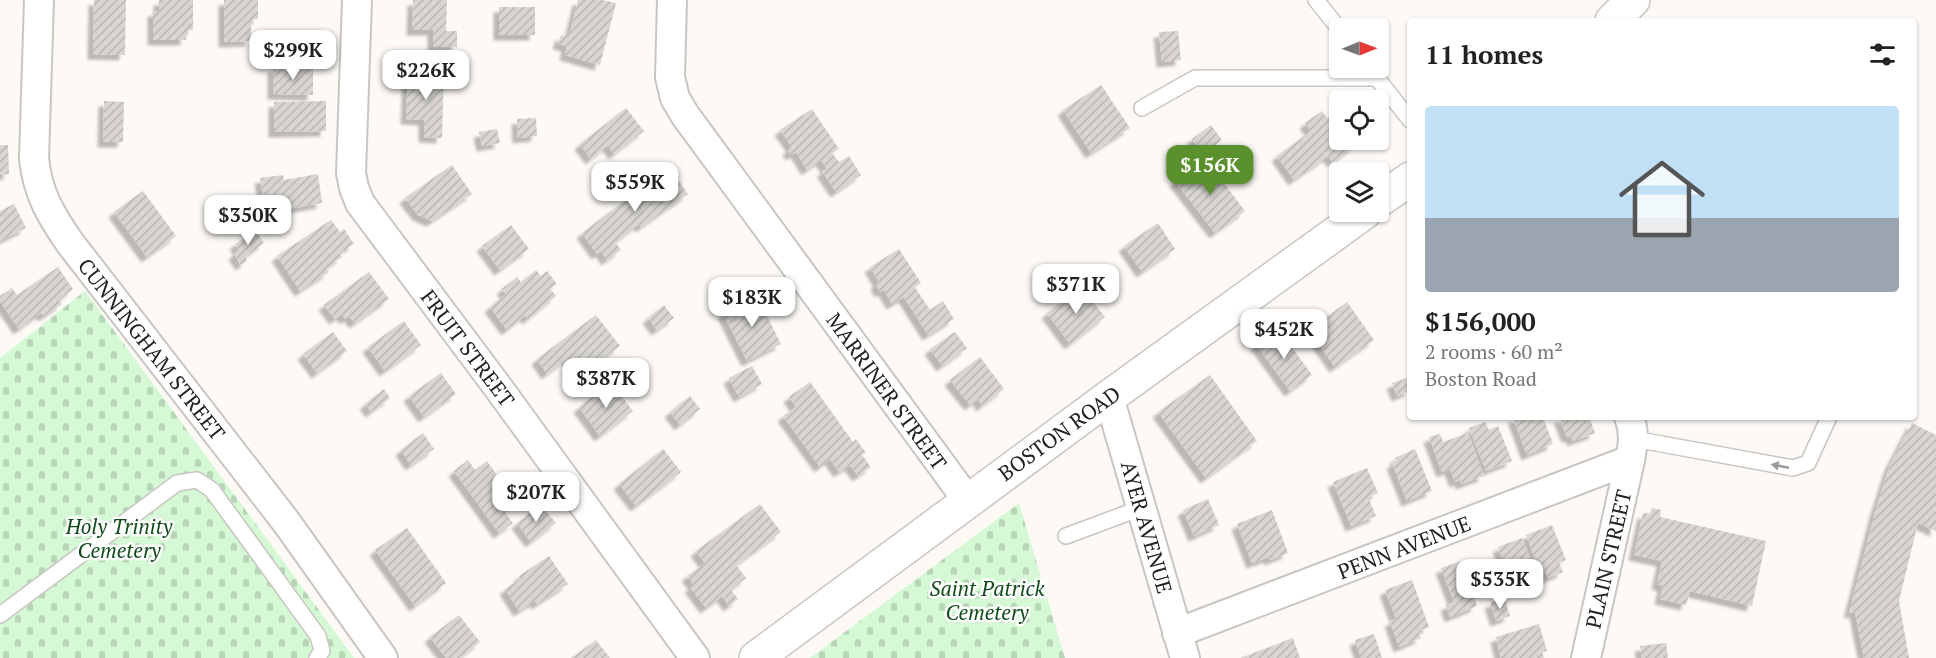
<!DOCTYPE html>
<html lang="en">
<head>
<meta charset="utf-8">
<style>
  :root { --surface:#fff; --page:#f6f6f6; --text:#222; --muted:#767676; --accent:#5a912d }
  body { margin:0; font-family:"PT Serif",serif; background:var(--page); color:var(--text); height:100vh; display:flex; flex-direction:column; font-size:22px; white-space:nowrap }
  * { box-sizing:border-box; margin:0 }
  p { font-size:20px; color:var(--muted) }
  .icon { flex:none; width:33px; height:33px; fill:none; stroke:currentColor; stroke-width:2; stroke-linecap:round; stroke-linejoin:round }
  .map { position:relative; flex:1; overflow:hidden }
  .panel { position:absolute; left:1407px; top:18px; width:510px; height:402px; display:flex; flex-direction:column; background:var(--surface); border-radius:6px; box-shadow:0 2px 4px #0004 }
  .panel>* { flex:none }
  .needle { width:39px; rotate:89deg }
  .buttons { position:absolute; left:1329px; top:18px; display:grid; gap:12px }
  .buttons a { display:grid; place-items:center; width:60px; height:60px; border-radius:6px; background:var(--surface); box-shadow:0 2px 4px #0004; font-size:30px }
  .price { position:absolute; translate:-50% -51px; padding:0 14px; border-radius:12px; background:#fff; color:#222; font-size:20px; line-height:39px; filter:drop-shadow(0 2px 3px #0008) }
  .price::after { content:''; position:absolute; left:50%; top:36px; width:18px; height:14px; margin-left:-9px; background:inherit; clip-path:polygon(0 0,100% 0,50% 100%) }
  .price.on { background:var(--accent); color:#fff }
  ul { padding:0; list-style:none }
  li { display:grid; align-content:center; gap:12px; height:318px; padding:0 18px }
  li span { display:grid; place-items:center; height:186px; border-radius:6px; color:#555 }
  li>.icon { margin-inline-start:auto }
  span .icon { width:108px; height:108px; fill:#fffc; stroke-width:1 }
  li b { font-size:26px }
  h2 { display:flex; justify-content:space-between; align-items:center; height:72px; padding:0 18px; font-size:26px }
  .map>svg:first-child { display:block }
  .cemetery { fill:url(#cemetery-stones) }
  .building { fill:url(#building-hatch); filter:url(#shadow) }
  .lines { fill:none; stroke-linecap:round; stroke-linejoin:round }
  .lane-casing { stroke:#c9c6c2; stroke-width:18 }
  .street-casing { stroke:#c9c6c2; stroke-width:32 }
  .secondary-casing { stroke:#c9c6c2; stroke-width:36 }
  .lane { stroke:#fff; stroke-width:15 }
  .street { stroke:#fff; stroke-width:28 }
  .secondary { stroke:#fff; stroke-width:33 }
  .oneway { fill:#9c9b9a }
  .labels { text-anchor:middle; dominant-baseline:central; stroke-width:5; stroke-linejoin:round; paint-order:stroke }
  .street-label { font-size:21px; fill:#22211f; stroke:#fff }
  .park-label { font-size:21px; font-style:italic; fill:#124c1a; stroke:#fff }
</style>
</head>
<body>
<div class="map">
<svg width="1936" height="658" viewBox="0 0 1936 658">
  <defs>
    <pattern id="cemetery-stones" width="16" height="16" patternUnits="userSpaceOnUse" patternTransform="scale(1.5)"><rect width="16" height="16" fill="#d5f8d5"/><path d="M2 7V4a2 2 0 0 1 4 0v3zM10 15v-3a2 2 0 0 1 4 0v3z" fill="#b7d4b6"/></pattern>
    <pattern id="building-hatch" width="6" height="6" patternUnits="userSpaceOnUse" patternTransform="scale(1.5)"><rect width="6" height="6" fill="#d8d5d0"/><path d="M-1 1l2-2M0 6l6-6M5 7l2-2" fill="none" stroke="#b9b7b2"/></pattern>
    <filter id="shadow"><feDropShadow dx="-5.5" dy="5.5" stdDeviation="1.5" flood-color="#0004"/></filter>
  </defs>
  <rect width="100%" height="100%" fill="#fdfaf6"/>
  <!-- cemetery -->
  <g class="cemetery">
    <path d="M85 291 354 658H0V358Z"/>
    <path d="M1019 503 1065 658H810Z"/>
  </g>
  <!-- building -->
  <g class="building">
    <path d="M94 0H126L125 55 93 54Z"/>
    <path d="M159 0H193V30H186V40H153V11H159Z"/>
    <path d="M224 0H258V19H251V41L224 42Z"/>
    <path d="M413 0H447L446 31H457V47H433V30H412Z"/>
    <path d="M578 0H602L616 3 600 65 565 55 567 46 558 44 561 35 569 37Z"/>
    <rect x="499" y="7" width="36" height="28"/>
    <path d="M1178 31 1181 60 1162 62 1159 32Z"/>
    <path d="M273 67H313V95L273 94Z"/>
    <path d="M408 70 444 72 442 138 424 137V120L406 119Z"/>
    <path d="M1101 85 1130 128 1091 153 1063 110Z"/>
    <path d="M104 101 124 102 123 142H103Z"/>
    <path d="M326 101V131L274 132V102Z"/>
    <path d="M626 108 644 131 614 154 608 145 591 159 580 144Z"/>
    <path d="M812 109 839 149 832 153 839 162 849 156 861 175 836 192 822 171 827 169 821 160 807 170 796 152 791 155 788 150 792 147 780 130Z"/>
    <path d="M1322 111 1327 118 1332 115 1340 125V140H1350L1355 146 1333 162 1328 156 1294 180 1277 156 1311 131 1305 123Z"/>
    <path d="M536 118 537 136 518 138 517 119Z"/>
    <path d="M1211 125 1222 140 1203 154 1192 139Z"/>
    <path d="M497 129 500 143 482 146 479 132Z"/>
    <path d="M0 145H8L9 174 0 175Z"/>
    <path d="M1205 158 1245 211 1215 233 1175 181Z"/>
    <path d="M452 165 472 194 432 221 418 215 405 198Z"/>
    <path d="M669 167 688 194 641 227 639 224 615 242 621 250 607 260 601 251 597 254 582 233Z"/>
    <path d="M318 174 322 203 266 213 260 178 283 175 284 180Z"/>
    <path d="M143 191 176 236 147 257 114 212Z"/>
    <path d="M14 204 26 228 0 241V211Z"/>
    <path d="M331 220 340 232 344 229 354 244 339 253 342 257 326 268 329 272 300 291 277 256Z"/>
    <path d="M1158 223 1175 249 1142 272 1124 246Z"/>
    <path d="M511 225 529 249 500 270 482 246Z"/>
    <path d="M255 230 264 243 245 257 247 261 241 265 234 254 239 250 235 244Z"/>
    <path d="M899 249 921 283 915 287 930 310 943 301 954 319 928 335 904 297 892 304 884 290 880 292 876 284 879 282 870 267Z"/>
    <path d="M58 267 73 289 59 300 62 304 44 316 41 313 19 329 0 301V296L12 288 17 295Z"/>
    <path d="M536 270 541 276 547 271 557 284 550 289 556 296 528 319 525 315 507 330 490 307 506 294 502 289 517 277 521 282Z"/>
    <path d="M369 272 389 299 355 323 349 316 345 319 342 314 335 319 324 305Z"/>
    <path d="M1081 287 1105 317 1070 344 1047 313Z"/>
    <path d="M757 296 781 344 747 361 723 313Z"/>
    <path d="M1347 302 1374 340 1335 367 1309 330Z"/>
    <path d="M664 305 674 318 657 330 648 318Z"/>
    <path d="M596 315 620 346 579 375 567 359 547 374 537 359Z"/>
    <path d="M404 321 421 345 385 371 368 347Z"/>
    <path d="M1278 328 1312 375 1290 391 1256 344Z"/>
    <path d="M333 332 347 351 317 373 303 354Z"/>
    <path d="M955 332 967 348 942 366 930 349Z"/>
    <path d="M980 357 1004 389 982 406 978 399 970 405 950 380Z"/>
    <path d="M752 366 762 384 739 397 729 378Z"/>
    <path d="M441 373 456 394 424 417 409 396Z"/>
    <path d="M1210 375 1257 441 1206 478 1158 412Z"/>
    <path d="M1410 377V391L1397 396 1392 383Z"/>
    <path d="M810 382 853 442 856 439 866 453 862 455 871 467 858 476 850 465 839 472 830 459 820 467 783 416 796 407 789 397Z"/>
    <path d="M611 383 633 411 600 436 579 407Z"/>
    <path d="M384 389 390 398 371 412 365 404Z"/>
    <path d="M690 396 700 409 680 425 670 412Z"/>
    <path d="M1513 417H1543L1553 444 1527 455Z"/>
    <path d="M1559 417H1589L1595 433 1573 441 1571 436 1567 437Z"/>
    <path d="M1485 422 1489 430 1498 426 1512 461 1486 471 1469 428Z"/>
    <path d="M1912 423 1936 435V531L1918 523 1899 601 1909 658H1864L1855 612 1849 613 1875 512 1890 465Z"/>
    <path d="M423 433 434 449 411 465 401 450Z"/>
    <path d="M1468 433 1484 476 1461 484 1460 480 1455 482 1450 469 1442 472 1429 437 1440 434 1443 442Z"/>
    <path d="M663 449 681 472 636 506 619 484Z"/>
    <path d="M1415 449 1432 491 1407 501 1392 463 1397 461 1395 458Z"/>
    <path d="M468 460 475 470 487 461 516 502 504 511 513 523 499 533 454 471Z"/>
    <path d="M1367 468 1378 493 1368 497 1376 516 1351 526 1333 482Z"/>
    <path d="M1208 499 1219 525 1194 536 1183 510Z"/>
    <path d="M760 504 781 532 736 565 746 578 731 590 738 599 729 606 722 596 706 608 690 587 694 585 687 576 705 563 696 551Z"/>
    <path d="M541 505 556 523 531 542 517 523Z"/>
    <path d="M1652 508 1661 510 1660 517 1766 541 1752 606 1690 591 1686 605 1660 599 1663 586 1657 584 1662 561 1634 555 1643 513 1650 514Z"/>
    <path d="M1272 510 1288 553 1270 560 1269 557 1252 563 1237 524Z"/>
    <path d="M1552 525 1566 560 1559 563 1563 572 1548 578 1543 568 1539 569 1526 535Z"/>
    <path d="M407 528 446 583 415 606 375 550Z"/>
    <path d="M1522 538 1535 571 1529 573 1533 583 1508 592 1505 582 1510 580 1498 547Z"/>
    <path d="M549 556 568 584 537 604 535 601 519 611 505 589 520 579 519 576Z"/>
    <path d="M1467 559 1480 592 1473 595 1477 606 1450 617 1446 605 1454 602 1441 568Z"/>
    <path d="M1412 580 1429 627 1418 631 1421 638 1399 647 1390 621 1396 619 1385 590Z"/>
    <path d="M1504 598 1510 616 1496 621 1490 603Z"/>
    <path d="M459 615 480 642 460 658H446L430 637Z"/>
    <path d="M1539 624 1547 651 1542 652 1544 658H1501L1496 637Z"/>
    <path d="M1374 634 1382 658H1361L1355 640Z"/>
    <path d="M1293 638 1300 658H1240Z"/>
    <path d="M596 640 610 658H571Z"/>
    <path d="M1666 643 1668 658H1642L1640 646Z"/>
  </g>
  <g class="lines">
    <defs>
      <g id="lane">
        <path d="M1316 0 1340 30"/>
        <path d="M1369 68 1410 120"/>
        <path d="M1142 108 1195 78H1377"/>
        <path d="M1634 439 1793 468 1808 463 1829 417"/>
        <path d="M1066 536 1141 508"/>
        <path d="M0 615 177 483 197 480 212 490 318 636 322 651 317 658"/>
      </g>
      <g id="street">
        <path d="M39 0 34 159C38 194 50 214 70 243L287 523 383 658"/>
        <path d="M357 0 351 173 354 188 360 203 497 386 695 658"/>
        <path d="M672 0 670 77 675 98 685 115 968 501"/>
        <path d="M1109 397 1185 658"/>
        <path d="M1177 633 1630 460"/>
        <path d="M1586 658 1630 460C1633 445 1635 432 1629 417"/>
      </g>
      <g id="secondary">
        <path d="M1612 21 1633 0"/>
        <path d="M1378 201 1410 179"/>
        <path d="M756 658 1109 397 1365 212"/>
      </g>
    </defs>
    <!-- lane casing -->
    <use href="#lane" class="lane-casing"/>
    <!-- street casing -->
    <use href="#street" class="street-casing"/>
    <!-- secondary casing -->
    <use href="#secondary" class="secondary-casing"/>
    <!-- lane -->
    <use href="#lane" class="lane"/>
    <!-- street -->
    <use href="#street" class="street"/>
    <!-- secondary -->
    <use href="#secondary" class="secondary"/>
  </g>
  <!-- one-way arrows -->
  <defs><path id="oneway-solid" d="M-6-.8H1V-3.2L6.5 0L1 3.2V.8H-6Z" transform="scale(1.5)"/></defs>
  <use class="oneway" href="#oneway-solid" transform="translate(1780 466) rotate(-169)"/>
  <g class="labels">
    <!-- street labels -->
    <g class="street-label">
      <text transform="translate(468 348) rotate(53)">FRUIT STREET</text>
      <text transform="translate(152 349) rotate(52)">CUNNINGHAM STREET</text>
      <text transform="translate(887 391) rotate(54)">MARRINER STREET</text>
      <text transform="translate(1059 433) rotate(-36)">BOSTON ROAD</text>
      <text transform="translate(1147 527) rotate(74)">AYER AVENUE</text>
      <text transform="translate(1404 547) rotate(-21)">PENN AVENUE</text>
      <text transform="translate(1608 559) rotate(-77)">PLAIN STREET</text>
    </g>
    <!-- park labels -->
    <g class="park-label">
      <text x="119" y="526">Holy Trinity<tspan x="119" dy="24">Cemetery</tspan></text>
      <text x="987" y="588">Saint Patrick<tspan x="987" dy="24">Cemetery</tspan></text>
    </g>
  </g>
</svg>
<div class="buttons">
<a><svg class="needle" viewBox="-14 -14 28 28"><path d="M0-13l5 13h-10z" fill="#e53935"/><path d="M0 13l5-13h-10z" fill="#767676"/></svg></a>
<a><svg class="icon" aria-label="locate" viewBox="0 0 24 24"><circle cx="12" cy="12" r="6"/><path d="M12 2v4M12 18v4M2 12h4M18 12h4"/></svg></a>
<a><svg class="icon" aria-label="layers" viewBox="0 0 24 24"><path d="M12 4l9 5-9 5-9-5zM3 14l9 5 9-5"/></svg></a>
</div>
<b class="price" style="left:293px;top:81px">$299K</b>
<b class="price" style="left:426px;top:101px">$226K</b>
<b class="price on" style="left:1210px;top:196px">$156K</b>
<b class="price" style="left:635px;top:213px">$559K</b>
<b class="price" style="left:248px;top:246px">$350K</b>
<b class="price" style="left:1076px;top:315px">$371K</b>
<b class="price" style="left:752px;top:328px">$183K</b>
<b class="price" style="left:1284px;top:360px">$452K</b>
<b class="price" style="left:606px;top:409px">$387K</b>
<b class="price" style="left:536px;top:523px">$207K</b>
<b class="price" style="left:1500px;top:610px">$535K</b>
<section class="panel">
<h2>11 homes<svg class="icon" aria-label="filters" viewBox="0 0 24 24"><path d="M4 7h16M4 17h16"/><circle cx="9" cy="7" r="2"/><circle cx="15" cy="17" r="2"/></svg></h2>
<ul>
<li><span style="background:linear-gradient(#bfe0f5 60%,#9aa5b1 0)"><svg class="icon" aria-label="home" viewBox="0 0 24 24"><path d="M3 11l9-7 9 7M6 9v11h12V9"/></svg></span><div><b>$156,000</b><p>2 rooms · 60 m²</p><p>Boston Road</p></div></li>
</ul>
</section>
</div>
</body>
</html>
